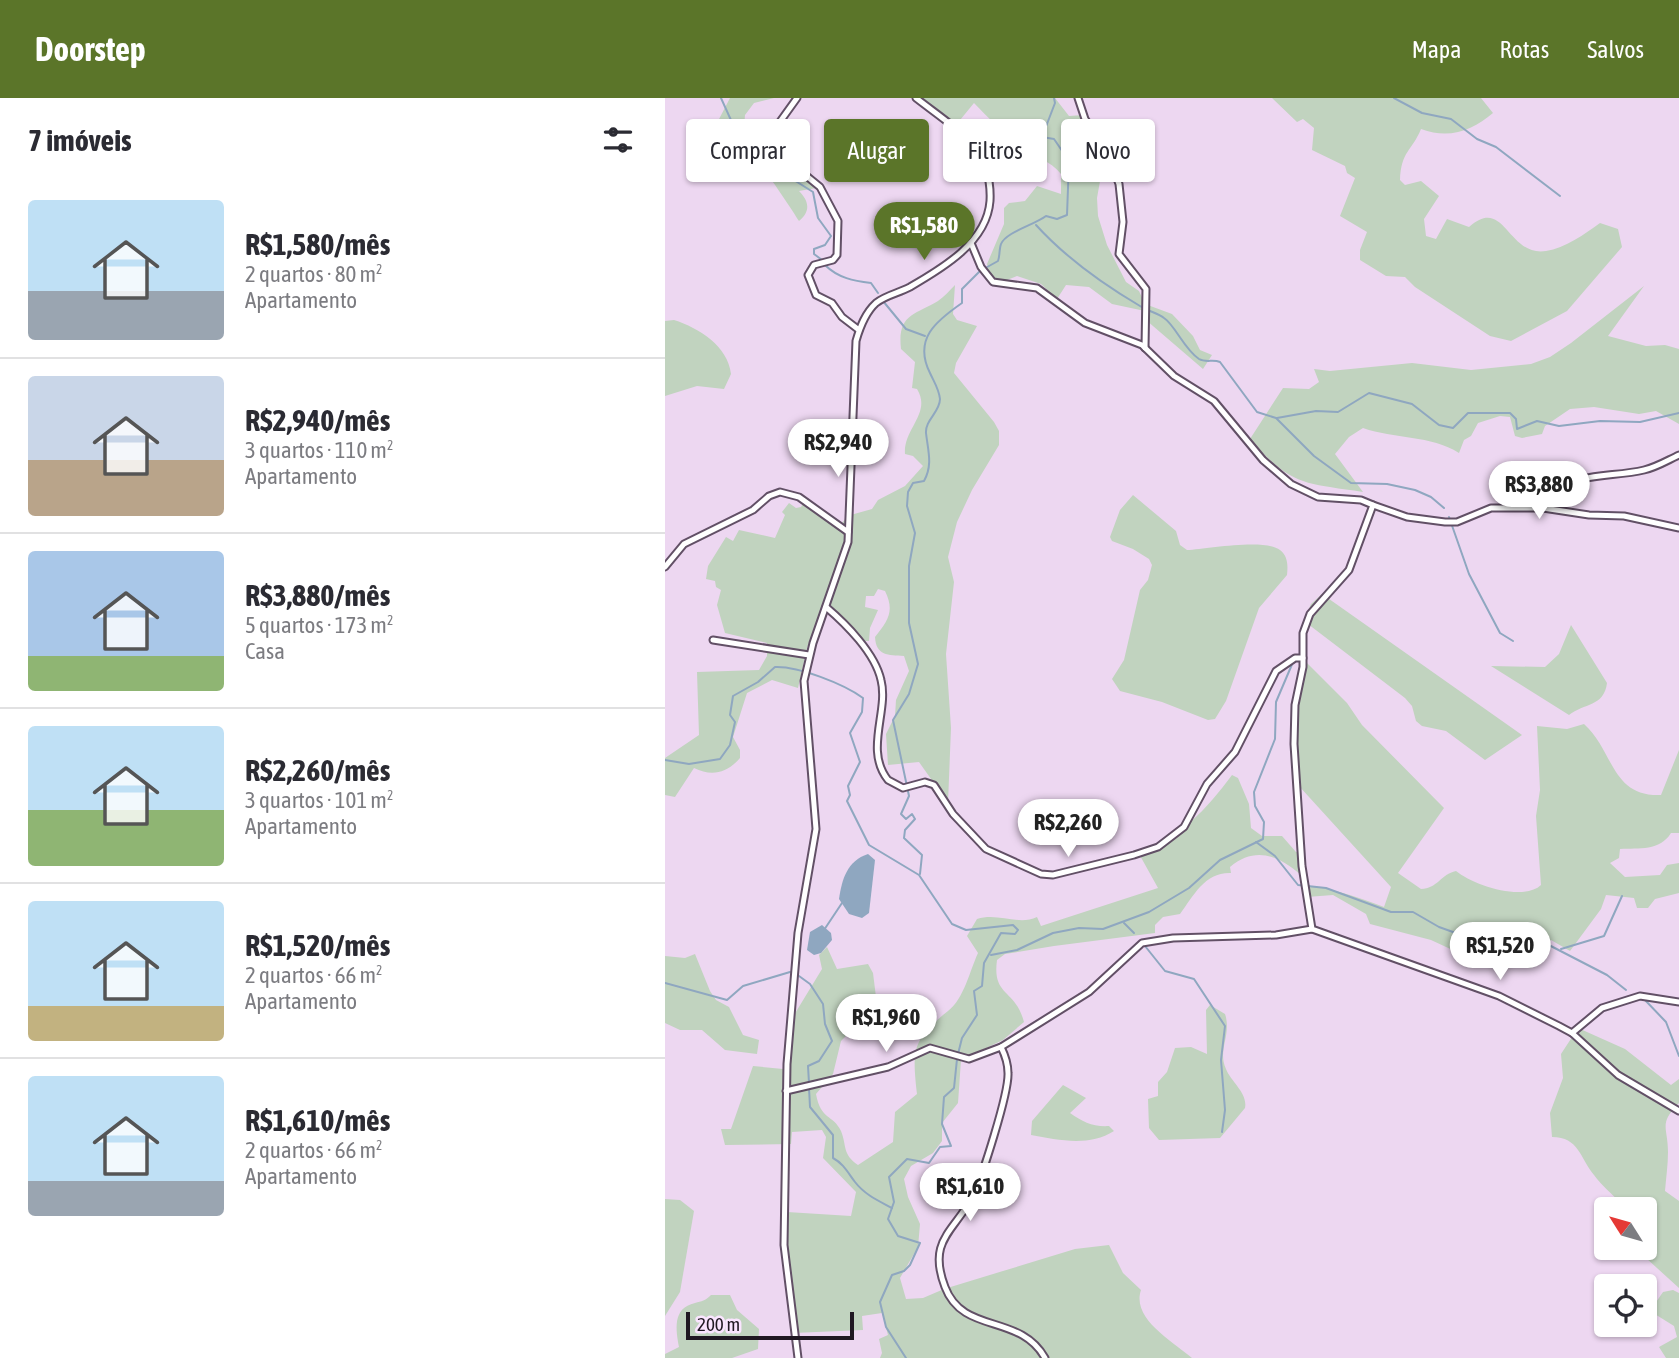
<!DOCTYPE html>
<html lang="pt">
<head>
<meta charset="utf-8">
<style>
  :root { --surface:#fff; --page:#f2f2f3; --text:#2b2b33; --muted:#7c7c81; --line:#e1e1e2; --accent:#5b7529 }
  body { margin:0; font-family:"Asap Condensed",sans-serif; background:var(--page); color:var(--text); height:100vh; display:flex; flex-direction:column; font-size:26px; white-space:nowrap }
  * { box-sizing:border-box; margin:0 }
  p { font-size:23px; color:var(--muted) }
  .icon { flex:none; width:38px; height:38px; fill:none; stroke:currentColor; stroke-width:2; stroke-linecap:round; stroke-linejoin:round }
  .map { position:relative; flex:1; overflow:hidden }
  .drawer { display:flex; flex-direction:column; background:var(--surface); width:665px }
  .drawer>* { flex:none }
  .guide { position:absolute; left:21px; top:21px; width:665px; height:63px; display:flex; gap:14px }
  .needle { width:46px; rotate:307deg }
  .tools { position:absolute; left:929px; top:1099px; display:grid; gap:14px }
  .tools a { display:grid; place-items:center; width:63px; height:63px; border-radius:7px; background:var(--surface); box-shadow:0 2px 5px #0004; font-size:35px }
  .scale { position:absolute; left:21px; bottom:18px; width:168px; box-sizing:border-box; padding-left:7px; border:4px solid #201822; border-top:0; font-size:19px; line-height:24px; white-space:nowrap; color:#201822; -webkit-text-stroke:5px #fae5ff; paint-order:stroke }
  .price { position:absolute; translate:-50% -60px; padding:0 16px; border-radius:24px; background:#fff; color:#222; font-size:23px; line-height:46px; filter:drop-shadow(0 2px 4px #0008) }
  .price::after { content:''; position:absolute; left:50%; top:42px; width:21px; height:16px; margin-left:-10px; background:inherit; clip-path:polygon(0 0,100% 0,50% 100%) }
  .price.current { background:var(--accent); color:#fff }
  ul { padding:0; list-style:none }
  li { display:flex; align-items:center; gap:21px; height:175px; padding:0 28px }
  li+li { border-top:2px solid var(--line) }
  li span { display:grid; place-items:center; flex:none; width:196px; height:140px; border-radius:7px; color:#555 }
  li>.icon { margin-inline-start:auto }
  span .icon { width:84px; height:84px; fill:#fffc; stroke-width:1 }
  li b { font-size:30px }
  h2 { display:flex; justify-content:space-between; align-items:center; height:84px; padding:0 28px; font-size:30px }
  .pill { padding:0 24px; border-radius:7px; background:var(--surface); box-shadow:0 2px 5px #0004; font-size:24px; line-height:63px }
  .pill.current { background:var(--accent); color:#fff }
  header { display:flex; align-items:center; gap:42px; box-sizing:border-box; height:98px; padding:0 35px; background:var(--accent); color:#fff }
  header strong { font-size:33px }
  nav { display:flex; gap:38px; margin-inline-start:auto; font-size:24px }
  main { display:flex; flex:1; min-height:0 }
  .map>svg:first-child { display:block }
  .green { fill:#c1d3bf }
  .water { fill:#8fa7c0 }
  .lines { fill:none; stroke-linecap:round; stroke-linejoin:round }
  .stream { stroke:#8fa7c0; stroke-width:2 }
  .minor-casing { stroke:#625066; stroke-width:9 }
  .minor { stroke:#fff; stroke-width:5 }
</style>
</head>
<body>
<header>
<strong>Doorstep</strong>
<nav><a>Mapa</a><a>Rotas</a><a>Salvos</a></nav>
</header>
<main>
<section class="drawer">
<h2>7 imóveis<svg class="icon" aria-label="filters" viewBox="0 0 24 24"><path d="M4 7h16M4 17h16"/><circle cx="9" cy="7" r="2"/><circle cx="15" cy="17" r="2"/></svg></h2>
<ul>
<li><span style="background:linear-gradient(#bfe0f5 65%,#9aa5b1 0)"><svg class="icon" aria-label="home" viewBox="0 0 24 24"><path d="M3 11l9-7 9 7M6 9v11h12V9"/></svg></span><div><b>R$1,580/mês</b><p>2 quartos · 80 m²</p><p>Apartamento</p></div></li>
<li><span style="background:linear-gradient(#c9d6e8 60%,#b9a48a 0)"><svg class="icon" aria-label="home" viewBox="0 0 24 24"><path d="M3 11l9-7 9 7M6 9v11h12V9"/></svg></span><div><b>R$2,940/mês</b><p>3 quartos · 110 m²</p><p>Apartamento</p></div></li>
<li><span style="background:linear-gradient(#a9c7e8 75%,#8fb573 0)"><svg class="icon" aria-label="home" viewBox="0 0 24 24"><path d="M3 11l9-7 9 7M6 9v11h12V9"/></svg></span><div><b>R$3,880/mês</b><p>5 quartos · 173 m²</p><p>Casa</p></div></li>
<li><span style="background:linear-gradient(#bfe0f5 60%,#8fb573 0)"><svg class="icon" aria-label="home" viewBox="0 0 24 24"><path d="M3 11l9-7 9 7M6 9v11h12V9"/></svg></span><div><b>R$2,260/mês</b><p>3 quartos · 101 m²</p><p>Apartamento</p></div></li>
<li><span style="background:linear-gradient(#bfe0f5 75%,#c2b280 0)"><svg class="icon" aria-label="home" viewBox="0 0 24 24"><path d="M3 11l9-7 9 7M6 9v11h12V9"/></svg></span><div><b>R$1,520/mês</b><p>2 quartos · 66 m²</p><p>Apartamento</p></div></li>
<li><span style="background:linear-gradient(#bfe0f5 75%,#9aa5b1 0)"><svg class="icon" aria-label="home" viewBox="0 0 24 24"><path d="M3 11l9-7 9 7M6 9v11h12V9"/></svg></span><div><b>R$1,610/mês</b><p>2 quartos · 66 m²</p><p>Apartamento</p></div></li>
</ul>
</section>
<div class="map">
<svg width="1014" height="1260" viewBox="0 0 1014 1260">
  <rect width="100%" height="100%" fill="#edd7f1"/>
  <!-- green -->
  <g class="green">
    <path d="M65 0H109L89 5 80 17 78 43 84 57 92 63 126 64 155 86 157 89 134 93C144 103 146 113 134 123 129 115 103 75 98 72L92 75 54 27 53 23Z"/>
    <path d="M256 0H390L404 18 418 17 444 56 439 61 432 100 433 118 442 147 461 184 474 193 480 206 507 216 528 238 535 252 547 257 538 271 481 222 480 213 447 206 424 189 401 187 392 201 376 186 352 178 327 188 322 166 339 126V110L344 105 360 103 372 88 396 96V76C385 62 369 59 355 48 338 36 324 20 309 5L291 27Z"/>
    <path d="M607 0H816L828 15C808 32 785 42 756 31 747 53 736 53 735 82L740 87 756 83 774 98 759 121 761 138 771 141 782 121 804 129C840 97 842 159 881 153 900 150 920 136 935 125L953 131 957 149 902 213 846 243 825 238 750 189 740 179 721 178 695 162V152L702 134 675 118 690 80 682 75 680 68 647 52 649 30 638 21 632 24Z"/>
    <path d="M290 187 288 216 292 222 312 228 291 265 289 275 329 324 334 333V347L307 392 292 424 283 459 289 484 281 556 286 630 283 705 254 664 223 667 221 636 230 618 231 602 244 573 239 558C223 557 211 558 210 539 223 523 230 513 220 493L213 491 209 498H201L200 509 213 512 205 530 204 543H194L168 511 158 508 142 550 133 590 107 582 82 595 68 639 75 652V660C62 675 47 679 29 670L10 699 0 697V660L34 637 32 574 94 572 102 558V545L60 535 52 507 56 492 51 489 50 483 41 481 43 468 61 439 68 443 74 432 110 440 120 417 117 414 124 405 131 410 136 409 141 400 176 427 182 418 207 411 213 402 240 388 258 368 248 358 240 356C238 331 267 315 252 291L247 290 250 264 236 251C232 216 250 217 273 203 279 199 285 192 290 187Z"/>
    <path d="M979 188 943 238 981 248 1000 247 1014 251V326L991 313 974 316 929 309 905 311 880 328 877 336 857 340 850 338 845 319 835 318 813 325 806 338 799 342 794 355C766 337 729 341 698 330L684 339 670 356 698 394C638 385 626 388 585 341L618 290 644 291 654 284 649 271 665 273 747 265 806 272 866 266 885 259 906 245Z"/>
    <path d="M9 222C34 230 63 248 66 276L59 291 32 288 0 298V223Z"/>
    <path d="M468 397 511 433 515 447 522 452C541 451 600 440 615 452 623 458 623 468 622 477L594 510 561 603 550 621 543 622 497 604 455 593 447 581 459 562 475 492 483 482 487 467 484 461 468 451 447 443 445 439 455 412Z"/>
    <path d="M657 496 857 637 820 662 781 633 757 628 751 623 747 608 740 600 639 523 646 506Z"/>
    <path d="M906 527 942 585C939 609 919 605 904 617L826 568 880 569 894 556Z"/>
    <path d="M638 561 682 605 697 627 779 710 733 775 756 791C772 791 776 776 791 773 808 787 858 804 876 787L871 718 875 692 872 628 902 631 919 626C949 653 946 699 996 697L1014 652V735H1006C995 753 974 750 955 751L954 760 945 765 960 779 995 777 1002 767 1014 765V795L990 801 983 810H972L969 800 941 797 936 811 905 853 886 842 866 870 794 855 766 842 705 826 701 816 668 797 642 799 639 787C668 790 692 799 719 809L726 789 634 688 628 638Z"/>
    <path d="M567 677 573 680 584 706 586 730 597 738H617L631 754 637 755 636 777C613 757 590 748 565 769L566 775C540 774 529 797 515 816L498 819 490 827V835L389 848 340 856 332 862C327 899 350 890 359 924L338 942 296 962 293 1005 277 1025V1043L268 1055 246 1068 239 1081 243 1099 255 1126 253 1149 235 1180 241 1201 258 1200 279 1191 410 1151 444 1147 458 1175 476 1192C466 1221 509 1244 527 1260H215L217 1255 214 1241 223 1237 217 1215 197 1218 198 1232 128 1235 122 1199V1114L186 1118 191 1094 158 1060 161 1039 157 1032 127 1034 126 1046 60 1047 56 1031H66L88 968 118 971 126 922 157 871 154 857 162 849 172 871 203 866 208 875 212 907 176 943 168 976 151 996C156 1023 168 1016 176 1033 182 1048 177 1056 193 1067L228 1044 230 1014 252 996C247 951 247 942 283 913 299 901 305 872 313 855L302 838 312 821C333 814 353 828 372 819L376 828 493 790 473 754C514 741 542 711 567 677Z"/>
    <path d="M30 856 45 893 51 902 64 909 78 937 94 942 92 956 60 952 37 932H15L0 925V858L20 860Z"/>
    <path d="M545 907 560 916C567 937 552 952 561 971 566 984 583 995 580 1010L555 1040 494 1042 484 1030 483 1001 493 998V984L502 974 510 950 526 949 542 956 541 912Z"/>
    <path d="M913 930 960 951 1006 987 1014 981V1005C993 1026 1003 1029 1003 1054 1003 1067 1001 1080 1000 1093L1014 1103V1190L970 1150H980V1111H956V1105C947 1096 937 1088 929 1077 915 1060 914 1039 887 1039L885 1015 898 980 896 956Z"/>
    <path d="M398 987 421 1000 405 1015C418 1024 428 1029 444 1028L449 1033C424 1049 393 1042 366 1037L367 1023Z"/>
    <path d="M0 1101 15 1102 29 1113 15 1194 0 1218Z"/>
    <path d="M1008 1192 1014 1195V1260H1001L994 1249 1012 1239 1009 1228 985 1213 998 1194Z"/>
    <path d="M46 1197H65L72 1212 94 1231 93 1251 67 1260H0V1256L14 1249C11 1232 7 1210 30 1205 37 1203 40 1203 46 1197Z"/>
  </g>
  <!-- water -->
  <g class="water">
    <path d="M203 756 210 762 204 815 197 820 184 816 174 801C177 781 182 763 203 756Z"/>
    <path d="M157 827 166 835 167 842 156 855 149 857 142 852 145 834Z"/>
  </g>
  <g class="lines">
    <!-- stream -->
    <g class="stream">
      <path d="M56 0 70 31 86 55 148 94 153 120 166 138 160 147 149 151V156L157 162"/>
      <path d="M729 0 757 15 786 21 812 41 831 49 895 98"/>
      <path d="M371 127C401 160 436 185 475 208 482 213 493 215 499 220 510 227 519 251 534 261 541 265 548 261 555 264L592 314 611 320 649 358 686 385 722 386 750 392 766 399 779 410"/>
      <path d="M160 167C173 180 189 183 206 185L213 195"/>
      <path d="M218 203 241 231 260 238"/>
      <path d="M612 320 651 313 673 314 704 295 747 306 774 327 788 330 803 315H845L851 321 852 331 872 323 894 328 935 323 975 324 1014 315"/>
      <path d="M784 419 804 476 835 535 848 543"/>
      <path d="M0 662 24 666 55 661 65 647 70 624 65 617 68 598 93 584 110 569C133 568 179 586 198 600L197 614 185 635 195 664 183 688 185 697 182 703 204 747 254 777 287 826 301 832 348 827 353 832 350 836 336 835 319 865 317 888 309 893 312 917 297 940 293 956"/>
      <path d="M591 744 610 758 633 787 661 790 726 814H748L774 829 827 848 852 853 880 845 942 877 961 892"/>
      <path d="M255 776 257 757 239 740 240 732 250 721 247 716 241 721 236 716 244 698 228 622 244 596 253 566 244 525V468L250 435 242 408 243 394 248 385 259 383C268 367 263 353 261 335 260 322 275 314 275 301 274 291 269 284 265 275 248 241 271 223 297 205V191L315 173 333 163C335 158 334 151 336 146 341 134 369 127 381 118L392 121 402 117 404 63 389 41 377 39 390 5 389 0"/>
      <path d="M459 825 469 835"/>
      <path d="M159 832 177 805"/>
      <path d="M480 848 500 873 529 881 560 928 556 962 560 1012 557 1034"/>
      <path d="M896 851 939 838 957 798"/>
      <path d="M326 857 352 852 388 835 414 830 438 831 484 814 524 790 555 762 598 741 599 724 590 708 589 694 610 641 611 604 628 564"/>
      <path d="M134 878 145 886 158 906 160 926 167 943 154 963 143 968 144 985"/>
      <path d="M0 885 62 902 78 888 125 874"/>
      <path d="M979 901 1001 924 1014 958"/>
      <path d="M144 990 145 1009 168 1037V1060C179 1066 183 1075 190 1084 200 1097 214 1103 227 1110"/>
      <path d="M241 1260 221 1229 215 1204 227 1177 239 1173 245 1167 255 1145 233 1138 223 1121 229 1104 224 1079 242 1061 264 1065 275 1049 286 1048 277 1026 279 999 289 990 292 961"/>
    </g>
    <defs>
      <g id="minor">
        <path d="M132 0 104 39 101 54 133 71 155 89 173 123 172 157 168 162 149 167 143 177 151 197 167 205 177 219 194 232"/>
        <path d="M413 0 420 21 442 54 454 86 458 124 454 156 481 191 480 250"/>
        <path d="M306 145 316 169 328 184 372 190 420 225 477 247 509 278 549 303 598 362 626 386 653 399 696 402 708 407 684 472 645 516 638 535V569L630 607 629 646 637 768 647 831 834 898 894 928 907 935 953 977 1014 1013"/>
        <path d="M708 407 742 419 780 424H792L826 410H878L924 417 959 418 1014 430"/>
        <path d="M878 410C899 371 942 381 979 372 992 369 1003 362 1014 357"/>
        <path d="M0 469 19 446 88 412 104 398 115 394 134 399 183 434"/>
        <path d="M161 509C181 526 210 555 216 582 224 613 199 652 223 682L238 690 260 684 269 687 288 716 321 751 376 776 388 777 469 757 493 749 519 729 542 686 570 654 611 573 630 560H638"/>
        <path d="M48 542 144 557"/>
        <path d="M907 935 937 910 975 898 1014 904"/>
        <path d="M336 949C340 957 343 966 343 975 344 995 317 1079 308 1098 289 1134 262 1142 280 1189 298 1237 355 1215 380 1260"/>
        <path d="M121 993 223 969 265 950 304 961 336 949 424 894 477 845 508 840 611 837 647 831"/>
        <path d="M133 1260 119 1147 122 966 133 835 151 731 139 583 148 545 183 444 191 243C195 229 200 215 211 205 221 197 234 195 245 189 278 170 322 144 325 103 328 50 288 29 251 0"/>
      </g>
    </defs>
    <!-- minor casing -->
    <use href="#minor" class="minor-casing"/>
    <!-- minor -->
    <use href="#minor" class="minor"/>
  </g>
</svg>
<div class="tools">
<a><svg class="needle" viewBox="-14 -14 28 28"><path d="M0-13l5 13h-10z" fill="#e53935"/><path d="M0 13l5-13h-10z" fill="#7c7c81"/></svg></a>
<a><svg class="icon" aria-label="locate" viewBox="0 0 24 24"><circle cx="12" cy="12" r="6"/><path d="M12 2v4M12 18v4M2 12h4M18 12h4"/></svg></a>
</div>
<div class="scale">200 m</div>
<b class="price current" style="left:259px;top:164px">R$1,580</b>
<b class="price" style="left:173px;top:381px">R$2,940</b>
<b class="price" style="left:874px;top:423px">R$3,880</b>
<b class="price" style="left:403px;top:761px">R$2,260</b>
<b class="price" style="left:835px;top:884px">R$1,520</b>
<b class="price" style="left:221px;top:956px">R$1,960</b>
<b class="price" style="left:305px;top:1125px">R$1,610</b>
<div class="guide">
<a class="pill">Comprar</a>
<a class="pill current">Alugar</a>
<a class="pill">Filtros</a>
<a class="pill">Novo</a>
</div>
</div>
</main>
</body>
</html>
